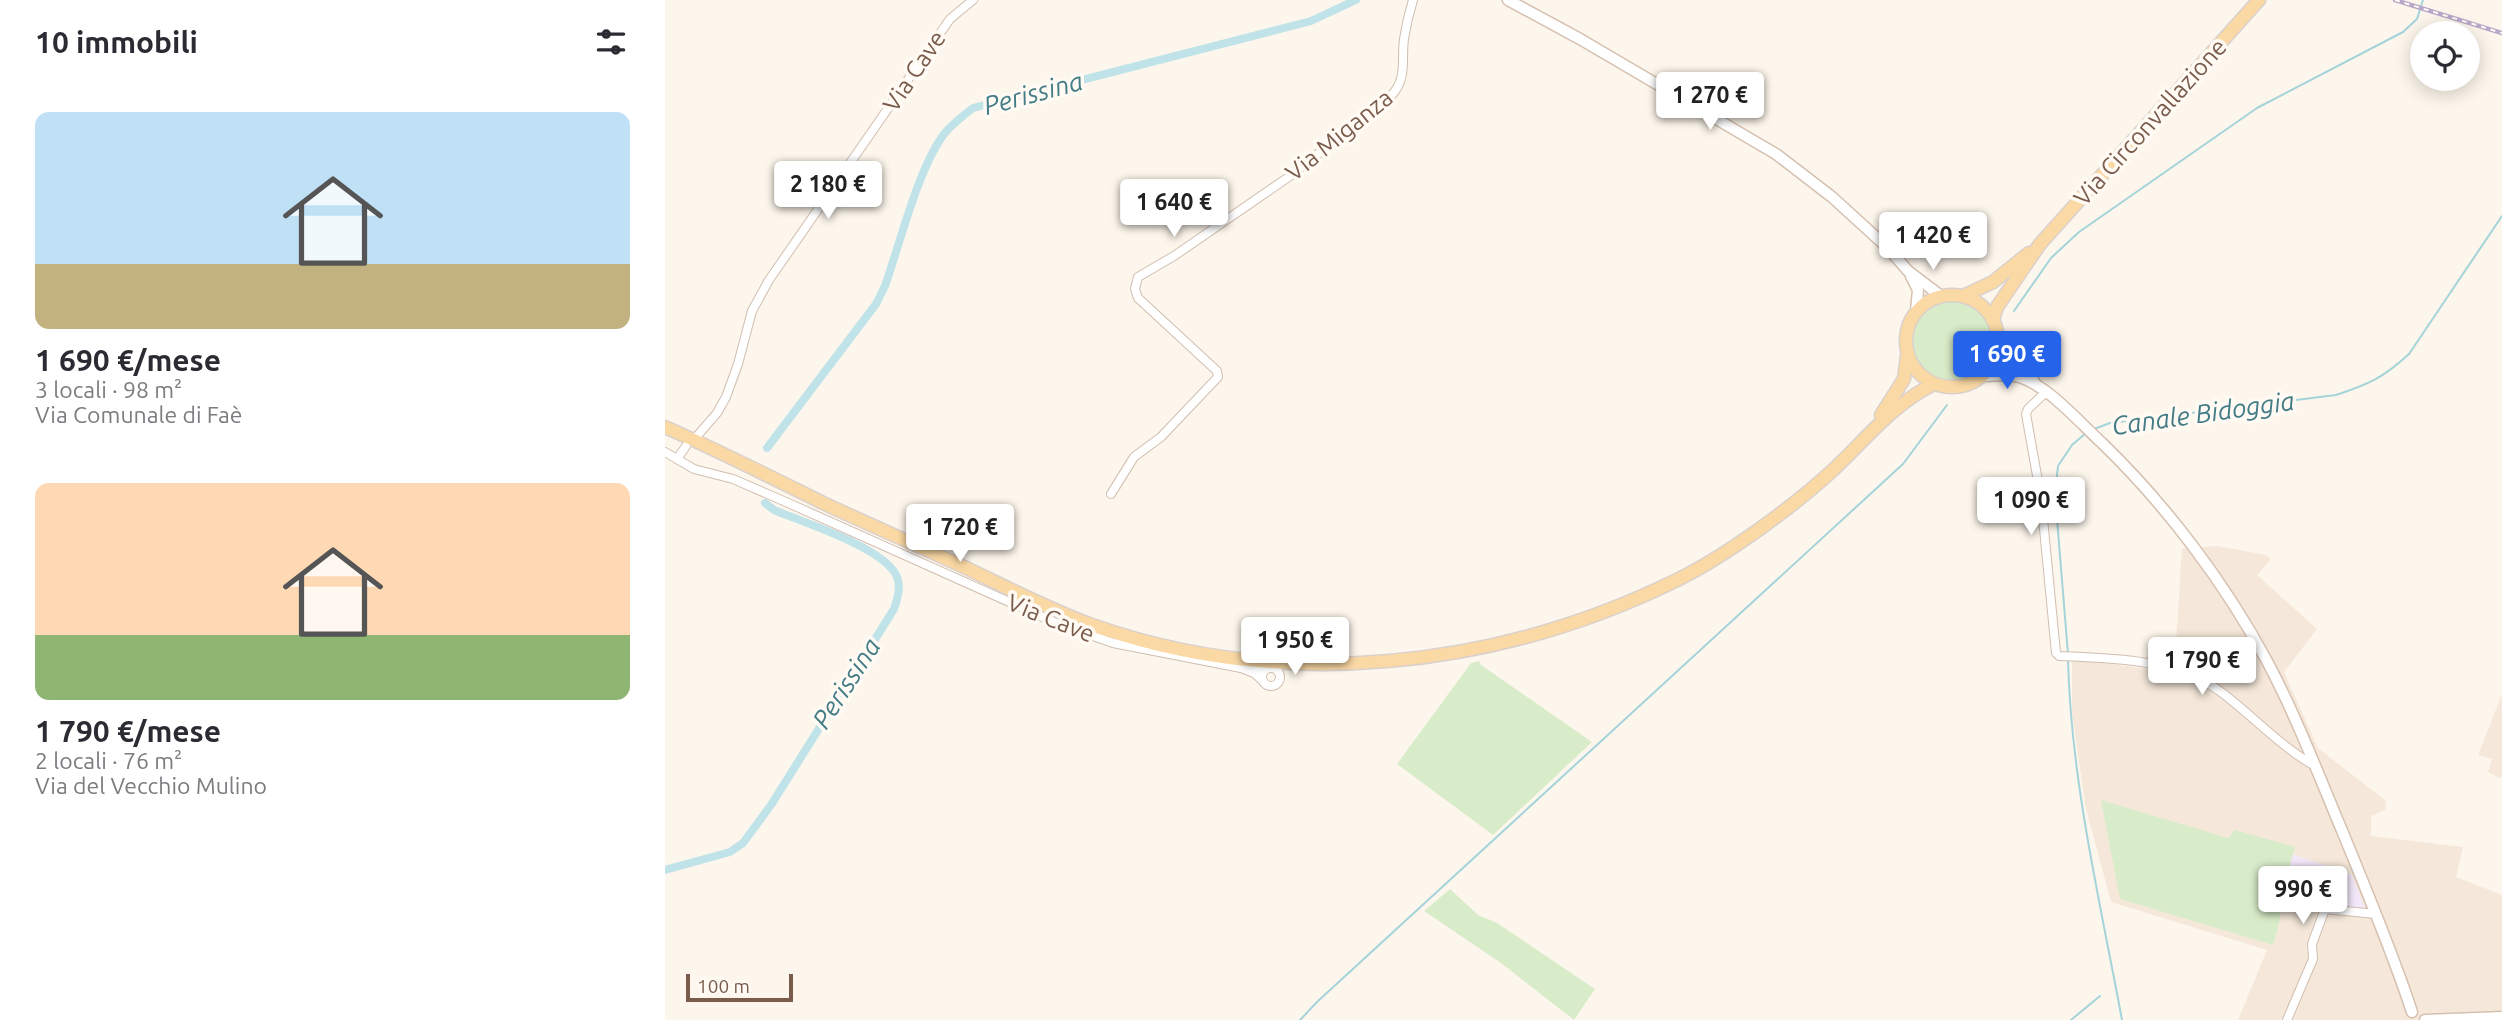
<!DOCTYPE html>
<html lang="it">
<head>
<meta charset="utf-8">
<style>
  :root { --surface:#fff; --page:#f2f2f3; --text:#2b2b33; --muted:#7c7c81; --accent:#2563eb }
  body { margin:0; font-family:Ubuntu,sans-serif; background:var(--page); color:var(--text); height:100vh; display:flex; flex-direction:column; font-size:26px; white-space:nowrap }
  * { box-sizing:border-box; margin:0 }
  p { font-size:23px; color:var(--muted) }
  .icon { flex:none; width:38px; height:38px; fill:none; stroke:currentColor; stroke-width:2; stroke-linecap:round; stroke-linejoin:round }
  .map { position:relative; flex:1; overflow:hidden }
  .side { display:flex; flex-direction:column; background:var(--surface); width:665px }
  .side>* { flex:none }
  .buttons { position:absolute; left:1745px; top:21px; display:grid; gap:14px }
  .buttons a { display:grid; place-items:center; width:70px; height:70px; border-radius:50%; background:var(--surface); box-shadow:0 4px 18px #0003; font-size:35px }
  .scale { position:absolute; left:21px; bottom:18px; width:107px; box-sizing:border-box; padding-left:7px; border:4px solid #7a5c4d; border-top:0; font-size:19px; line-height:24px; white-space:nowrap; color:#7a5c4d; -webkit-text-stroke:5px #fffaf3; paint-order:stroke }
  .price { position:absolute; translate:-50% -60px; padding:0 16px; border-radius:7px; background:#fff; color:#222; font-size:23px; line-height:46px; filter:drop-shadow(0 2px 4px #0008) }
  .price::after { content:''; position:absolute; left:50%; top:42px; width:21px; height:16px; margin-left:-10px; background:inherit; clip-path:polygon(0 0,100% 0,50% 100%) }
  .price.on { background:var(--accent); color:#fff }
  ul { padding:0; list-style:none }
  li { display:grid; align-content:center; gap:14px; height:371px; padding:0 35px }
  li span { display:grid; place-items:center; height:217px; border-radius:14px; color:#555 }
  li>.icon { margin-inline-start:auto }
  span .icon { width:126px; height:126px; fill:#fffc; stroke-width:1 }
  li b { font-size:30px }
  h2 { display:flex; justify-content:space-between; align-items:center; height:84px; padding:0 35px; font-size:30px }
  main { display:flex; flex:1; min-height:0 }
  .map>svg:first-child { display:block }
  .residential { fill:#f5e8da }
  .education { fill:#f3e8fa }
  .green { fill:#d8ecc9 }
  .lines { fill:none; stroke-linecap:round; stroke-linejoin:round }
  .stream { stroke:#a5d3da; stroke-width:2 }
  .canal { stroke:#bfe3e8; stroke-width:8 }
  .street-casing { stroke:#d1beb0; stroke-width:10 }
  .secondary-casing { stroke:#d6c0b0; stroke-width:13 }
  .primary-casing { stroke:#dad1cd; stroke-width:15 }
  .street { stroke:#fff; stroke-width:8 }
  .secondary { stroke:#fff; stroke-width:10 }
  .primary { stroke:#fbd9a5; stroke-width:12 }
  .rail-casing { stroke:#b9a8c9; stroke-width:4.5 }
  .rail { stroke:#fffaf3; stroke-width:2; stroke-dasharray:5; stroke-linecap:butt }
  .labels { text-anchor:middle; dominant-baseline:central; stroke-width:7; stroke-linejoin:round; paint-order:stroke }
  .street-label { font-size:24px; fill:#7a5c4d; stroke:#fffaf3 }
  .water-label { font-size:26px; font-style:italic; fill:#437c86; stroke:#fffaf3 }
</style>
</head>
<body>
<main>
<section class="side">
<h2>10 immobili<svg class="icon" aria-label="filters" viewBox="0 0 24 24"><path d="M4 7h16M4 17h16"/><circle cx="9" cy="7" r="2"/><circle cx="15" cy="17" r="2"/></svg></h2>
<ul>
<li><span style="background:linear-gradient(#bfe0f5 70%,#c2b280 0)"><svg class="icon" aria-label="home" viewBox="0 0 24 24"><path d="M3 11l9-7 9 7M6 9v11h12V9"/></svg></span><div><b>1 690 €/mese</b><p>3 locali · 98 m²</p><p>Via Comunale di Faè</p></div></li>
<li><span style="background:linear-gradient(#ffd9b3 70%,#8fb573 0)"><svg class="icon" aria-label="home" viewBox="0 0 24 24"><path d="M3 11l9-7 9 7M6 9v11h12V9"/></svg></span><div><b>1 790 €/mese</b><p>2 locali · 76 m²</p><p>Via del Vecchio Mulino</p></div></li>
</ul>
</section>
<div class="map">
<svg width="1837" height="1020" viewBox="0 0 1837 1020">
  <rect width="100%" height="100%" fill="#fdf6ec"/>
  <!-- residential -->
  <g class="residential">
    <path d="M1553 546 1601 555 1606 559 1592 575 1652 629 1619 672 1653 748 1721 801 1720 810 1706 816V836L1798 847 1791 877 1837 895V1020H1573L1602 950 1446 902 1421 809 1407 713V659L1507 672 1510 659 1517 548Z"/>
    <path d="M1837 694V777L1834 778 1823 772 1827 759 1813 755Z"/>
  </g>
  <!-- education -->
  <path class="education" d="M1627 854 1687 875 1701 911 1664 907 1618 893Z"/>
  <!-- green -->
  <g class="green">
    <circle cx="1286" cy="341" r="43"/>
    <path d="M814 661 816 665 927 742 828 835 732 764 806 663Z"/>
    <path d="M1436 800 1563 838 1570 830 1630 847C1619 879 1619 912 1608 945L1455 899Z"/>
    <path d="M785 889 813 915 832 923 930 989 909 1020 836 963 759 911Z"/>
  </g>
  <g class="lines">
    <!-- stream -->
    <g class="stream">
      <path d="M1349 311 1386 258 1414 232 1592 108 1738 32 1752 19 1758 0"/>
      <path d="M1304 374 1322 349"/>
      <path d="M1429 429 1445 423 1671 395C1704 384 1718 378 1744 354L1837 216"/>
      <path d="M1403 654 1390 494 1393 466 1407 445 1421 433"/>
      <path d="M1403 660C1406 781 1435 901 1457 1020"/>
      <path d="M635 1020 653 1001 1238 464 1282 405"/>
      <path d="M1406 1020 1435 996"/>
    </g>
    <!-- canal -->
    <g class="canal">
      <path d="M102 448 211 304 220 286C235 243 253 169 279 134 287 124 298 116 308 108L646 21 691 0"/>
      <path d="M0 870 65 852 78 843 106 805 229 609C233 597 237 584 230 573 213 546 140 523 109 510L100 503"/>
    </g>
    <defs>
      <g id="street">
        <path d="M1381 392 1363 409 1361 414 1376 498 1391 653 1394 656C1448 658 1512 659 1556 692 1588 716 1616 747 1650 766"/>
        <path d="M32 436 52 413 61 397 73 364 87 311 104 280 285 19 308 0"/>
        <path d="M0 452 12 459 21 446"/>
        <path d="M12 459 29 469 68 479 121 502 391 623 448 643 576 668"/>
        <path d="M446 494 469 457 496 437 553 377 552 371 473 298 470 289 473 277 509 256 625 176 725 97C743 79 736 61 739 39 741 26 744 13 748 0"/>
        <circle cx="606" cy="677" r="9"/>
        <path d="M597 680 589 673 576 668H601"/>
        <path d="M1622 1020 1648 959 1647 944 1660 909 1711 914"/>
      </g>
      <g id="secondary">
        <path d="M843 0 915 39 1111 154 1167 197 1224 249 1243 271 1276 296"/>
        <path d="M1246 276 1253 290 1251 311"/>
        <path d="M1333 346 1369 381"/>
        <path d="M1318 376C1328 376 1339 374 1350 376 1379 381 1415 423 1437 443 1502 506 1560 583 1603 663 1632 718 1654 776 1678 833 1702 892 1727 951 1747 1012"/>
        <path d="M1760 1020 1837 1017"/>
      </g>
      <g id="primary">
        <circle cx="1287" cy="341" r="46"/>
        <path d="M1298 296 1328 282 1364 253"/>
        <path d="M1328 320 1332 307 1375 244 1594 0"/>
        <path d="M1216 415 1239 379 1242 356"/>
        <path d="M0 427C54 451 106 477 158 503 205 525 252 545 299 567 341 587 383 609 427 625 619 693 834 668 1014 579 1062 555 1128 507 1168 470 1201 439 1228 404 1269 384"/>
      </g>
    </defs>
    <!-- street casing -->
    <use href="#street" class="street-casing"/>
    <!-- secondary casing -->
    <use href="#secondary" class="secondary-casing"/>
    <!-- primary casing -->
    <use href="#primary" class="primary-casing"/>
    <!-- street -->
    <use href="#street" class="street"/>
    <!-- secondary -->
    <use href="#secondary" class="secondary"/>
    <!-- primary -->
    <use href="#primary" class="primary"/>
    <defs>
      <path id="rail" d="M1730 0 1837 33"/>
    </defs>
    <!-- rail casing -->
    <use href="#rail" class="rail-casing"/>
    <!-- rail -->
    <use href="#rail" class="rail"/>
  </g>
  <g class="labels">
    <!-- street labels -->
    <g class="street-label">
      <text transform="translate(249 71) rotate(-56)">Via Cave</text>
      <text transform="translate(1485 122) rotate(-48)">Via Circonvallazione</text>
      <text transform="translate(674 135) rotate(-39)">Via Miganza</text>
      <text transform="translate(386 618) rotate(22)">Via Cave</text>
    </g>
    <!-- water labels -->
    <g class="water-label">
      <text transform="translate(368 93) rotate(-15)">Perissina</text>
      <text transform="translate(1538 413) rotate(-8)">Canale Bidoggia</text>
      <text transform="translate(181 683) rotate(-57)">Perissina</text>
    </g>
  </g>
</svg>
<div class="buttons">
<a><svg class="icon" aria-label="locate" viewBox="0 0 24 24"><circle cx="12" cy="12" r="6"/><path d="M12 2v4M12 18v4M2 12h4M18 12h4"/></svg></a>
</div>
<div class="scale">100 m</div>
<b class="price" style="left:1045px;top:132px">1 270 €</b>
<b class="price" style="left:163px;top:221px">2 180 €</b>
<b class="price" style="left:509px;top:239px">1 640 €</b>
<b class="price" style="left:1268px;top:272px">1 420 €</b>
<b class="price on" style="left:1342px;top:391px">1 690 €</b>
<b class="price" style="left:1366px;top:537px">1 090 €</b>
<b class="price" style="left:295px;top:564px">1 720 €</b>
<b class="price" style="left:630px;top:677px">1 950 €</b>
<b class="price" style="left:1537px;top:697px">1 790 €</b>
<b class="price" style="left:1638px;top:926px">990 €</b>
</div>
</main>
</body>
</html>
